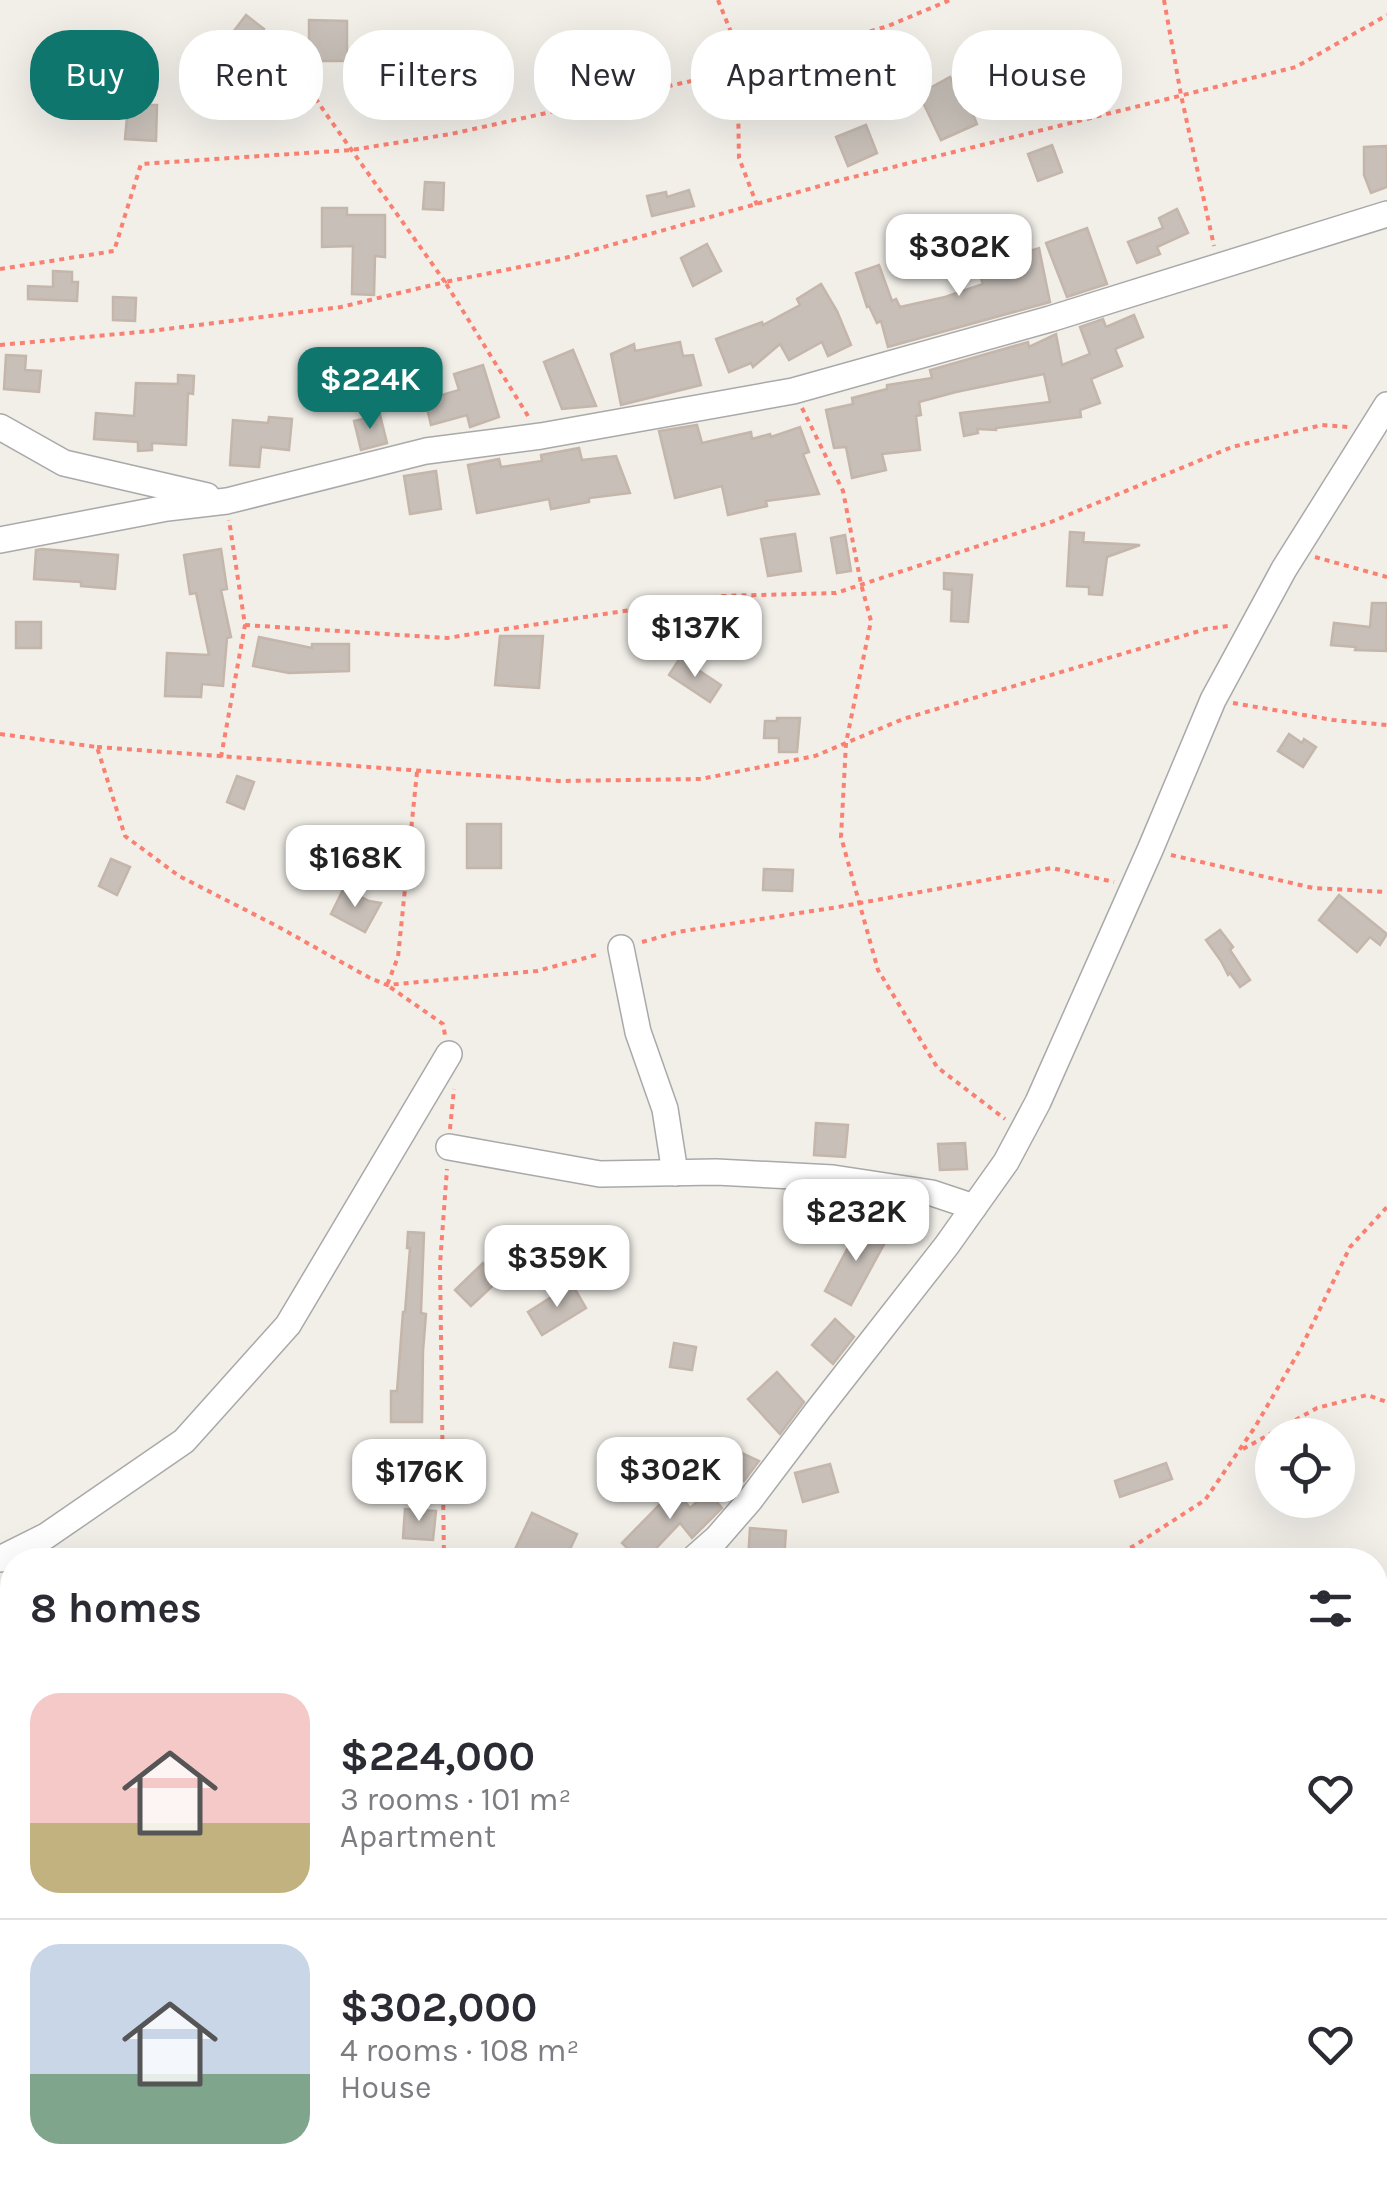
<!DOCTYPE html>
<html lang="en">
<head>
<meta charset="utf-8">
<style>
  :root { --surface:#fff; --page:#f2f2f3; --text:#2b2b33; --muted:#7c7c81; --line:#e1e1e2; --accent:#0f766e }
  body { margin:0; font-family:Karla,sans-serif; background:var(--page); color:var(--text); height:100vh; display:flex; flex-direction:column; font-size:38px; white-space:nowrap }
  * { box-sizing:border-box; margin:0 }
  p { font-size:32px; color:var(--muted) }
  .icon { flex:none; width:55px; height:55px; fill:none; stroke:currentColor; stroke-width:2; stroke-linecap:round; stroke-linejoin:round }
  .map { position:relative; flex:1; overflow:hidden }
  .panel { position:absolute; left:0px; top:1548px; width:1388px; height:642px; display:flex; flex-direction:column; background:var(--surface); border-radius:40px 40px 0 0; box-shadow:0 10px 40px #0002 }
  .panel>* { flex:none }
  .hud { position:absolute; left:30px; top:30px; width:1328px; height:90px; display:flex; gap:20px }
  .fabs { position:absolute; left:1255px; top:1418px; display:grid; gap:20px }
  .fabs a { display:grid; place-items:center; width:100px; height:100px; border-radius:50%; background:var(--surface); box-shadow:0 10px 40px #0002; font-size:50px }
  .price { position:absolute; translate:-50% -85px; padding:0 22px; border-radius:20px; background:#fff; color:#222; font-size:32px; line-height:65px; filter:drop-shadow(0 2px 5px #0008) }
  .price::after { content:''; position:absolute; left:50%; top:60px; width:30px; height:22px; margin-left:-15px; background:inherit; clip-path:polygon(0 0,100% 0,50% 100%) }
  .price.active { background:var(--accent); color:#fff }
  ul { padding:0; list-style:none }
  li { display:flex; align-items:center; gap:30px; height:250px; padding:0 30px }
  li+li { border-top:2px solid var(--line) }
  li span { display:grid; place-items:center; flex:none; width:280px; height:200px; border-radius:30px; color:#555 }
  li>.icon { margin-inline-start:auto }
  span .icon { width:120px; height:120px; fill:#fffc; stroke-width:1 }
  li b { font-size:42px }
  h2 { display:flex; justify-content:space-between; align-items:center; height:120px; padding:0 30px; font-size:42px }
  .tag { padding:0 35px; border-radius:40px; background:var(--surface); box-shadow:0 10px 40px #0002; font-size:35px; line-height:90px }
  .tag.active { background:var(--accent); color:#fff }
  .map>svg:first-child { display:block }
  .building { fill:#c7bfb8; stroke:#c4b6ab; stroke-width:2.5 }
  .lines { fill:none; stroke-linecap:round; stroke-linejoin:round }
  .minor-casing { stroke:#a9a9a9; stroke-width:28 }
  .path { stroke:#fa8072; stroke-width:4; stroke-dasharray:5 5; stroke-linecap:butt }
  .minor { stroke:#fff; stroke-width:25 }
</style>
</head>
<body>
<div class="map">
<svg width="1387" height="2189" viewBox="0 0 1387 2189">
  <rect width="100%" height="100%" fill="#f2efe9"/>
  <!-- building -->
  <g class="building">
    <path d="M246 15 264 29 244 54 227 40Z"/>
    <path d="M309 20 347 21V61H309Z"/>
    <path d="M950 77 962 99 966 97 977 124 941 140 919 94Z"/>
    <path d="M128 105H157L156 141 125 139Z"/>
    <path d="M866 125 877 153 848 166 836 137Z"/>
    <path d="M1052 145 1062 172 1038 181 1028 154Z"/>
    <path d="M1387 146V187L1371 193 1364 175V147Z"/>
    <path d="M425 182 444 183 443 210 423 209Z"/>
    <path d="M689 190 694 206 652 216 647 196 666 192 667 197Z"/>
    <path d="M322 208H347V215H385V257L375 256 374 295 352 294 353 246 322 247Z"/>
    <path d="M1177 209 1188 233 1157 247 1160 254 1137 263 1128 242 1163 228 1159 218Z"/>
    <path d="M1087 228 1107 284 1067 297 1046 243Z"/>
    <path d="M707 244 721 271 693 286 681 258Z"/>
    <path d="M1039 248 1050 302 888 347 881 321 877 323 869 306 867 307 856 273 879 265 892 301 896 299 900 307 945 297 983 284 977 268Z"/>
    <path d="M53 271 72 272V282H78L77 301 28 299V286L53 287Z"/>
    <path d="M821 284 837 311 851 345 828 356 822 342 789 360 780 344 753 367 751 363 729 372 716 339 762 322 763 325 800 305 797 299Z"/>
    <path d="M113 297 136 298 135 321 113 320Z"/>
    <path d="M1134 315 1143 337 1115 349 1122 366 1091 379 1100 403 1080 410 1081 417 996 428V430L977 429 978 433 964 436 960 413 1050 402 1044 374 956 392 919 402 921 415 916 416 920 450 882 454 886 470 852 478 846 447 834 448 826 410 853 404 852 398 887 389V385L932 378 930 370 1028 342 1029 347 1056 334 1062 365 1090 354 1080 327 1103 319 1106 327Z"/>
    <path d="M680 342 683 356 693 355 701 385 621 405 611 354 634 344 635 351Z"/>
    <path d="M573 350 596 406 562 409 544 362Z"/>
    <path d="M6 355 26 356 25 370 41 371 39 392 4 389Z"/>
    <path d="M483 365 499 417 470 427 467 415 431 425 425 400 459 390 454 374Z"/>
    <path d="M178 375 194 376 193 394 188 393 186 445 152 443V450L138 451V442L94 439 96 413 134 416 136 383 178 384Z"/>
    <path d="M380 415 387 443 361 450 354 421Z"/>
    <path d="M269 417 292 419 289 450 261 447 259 467 230 465 233 420 268 423Z"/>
    <path d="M697 425 702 443 751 432 752 439 770 434 771 437 800 427 809 452 803 454 819 494 766 501 767 506 728 515 722 486 675 498 659 431Z"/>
    <path d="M579 448 582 460 616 456 630 493 589 498V502L551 509 549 499 477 513 468 465 499 459 501 467 542 461 541 455Z"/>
    <path d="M436 471 441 509 410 514 404 476Z"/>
    <path d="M1070 532 1084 533 1083 542 1140 545 1107 557 1102 595 1089 594V587L1067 586Z"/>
    <path d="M795 534 801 571 768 576 761 539Z"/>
    <path d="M845 535 851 571 837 573 831 538Z"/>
    <path d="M42 549 118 555 115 589 81 586V582L34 579 36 550Z"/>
    <path d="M221 549 227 589 221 590 231 637 227 638 223 686 202 684 201 697 165 696 167 653 209 655 196 593 190 594 184 555Z"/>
    <path d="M944 573 972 575 968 622 951 621 952 590 944 589Z"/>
    <path d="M1372 603H1387L1386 651 1355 650 1356 647 1331 645 1334 623 1370 627Z"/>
    <rect x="16" y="622" width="25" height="26"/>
    <path d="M500 636H543L539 688 495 685Z"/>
    <path d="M259 637 312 648V644H349V671L289 673 253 666Z"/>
    <path d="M680 658 721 685 710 702 669 675Z"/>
    <path d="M777 718H800L797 752H779V738H764L765 721H777Z"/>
    <path d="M1289 734 1302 743 1304 739 1316 747 1303 767 1278 751Z"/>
    <path d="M237 776 254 782 244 809 227 802Z"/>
    <rect x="467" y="824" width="34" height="44"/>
    <path d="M111 859 130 867 117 895 99 886Z"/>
    <path d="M764 869 793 870 792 891 763 890Z"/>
    <path d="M344 888 369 901 381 903 365 932 331 914Z"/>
    <path d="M1339 895 1387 934 1380 945 1370 937 1357 952 1319 920Z"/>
    <path d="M1220 930 1233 947 1230 950 1250 980 1240 987 1230 973 1228 975 1221 961 1206 940Z"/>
    <path d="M816 1123 848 1125 845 1157 814 1155Z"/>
    <path d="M965 1143 967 1169 940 1170 938 1144Z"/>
    <path d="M861 1223 888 1237 851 1305 825 1291Z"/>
    <path d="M408 1232 424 1233 421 1313 426 1314 423 1351 422 1422H391V1391H397L403 1312H405L410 1248H407Z"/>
    <path d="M483 1263 499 1280 471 1306 455 1290Z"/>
    <path d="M572 1284 586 1308 542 1335 528 1312Z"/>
    <path d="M835 1319 854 1337 833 1364 812 1345Z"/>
    <path d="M674 1343 696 1347 692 1370 670 1367Z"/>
    <path d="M777 1372 804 1402 780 1434 748 1399Z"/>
    <path d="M735 1450 759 1461 744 1481 725 1472Z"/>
    <path d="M1166 1463 1172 1479 1120 1497 1115 1481Z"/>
    <path d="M830 1464 838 1492 803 1502 795 1473Z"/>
    <path d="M675 1488 690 1508 708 1492 722 1508 692 1538 680 1523 645 1560H639L622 1543 663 1501 661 1499Z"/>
    <path d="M405 1509 436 1511 433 1540 403 1538Z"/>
    <path d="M532 1513 577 1534 565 1560H510Z"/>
    <path d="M750 1528 786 1531 784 1560H748Z"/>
  </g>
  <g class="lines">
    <defs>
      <g id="minor">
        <path d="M0 427 64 463 207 496"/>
        <path d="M0 540 167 508 227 501 426 451 541 436 793 391 1050 319 1387 214"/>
        <path d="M621 948 638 1032 665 1109 675 1173"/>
        <path d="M449 1147 600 1174 716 1172 833 1178 932 1193 974 1207"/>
        <path d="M0 1559 46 1536 184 1441 288 1325 449 1054"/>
        <path d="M692 1560 717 1538 750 1500 818 1410 947 1245 1006 1162 1038 1102 1150 850 1213 700 1284 569 1387 405"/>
        <path d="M0 2012 12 2006"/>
      </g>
    </defs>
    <!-- minor casing -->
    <use href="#minor" class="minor-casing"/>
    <!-- path -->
    <g class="path">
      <path d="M718 0 746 69 738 103 739 158 757 205"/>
      <path d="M1164 0 1181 95 1214 246"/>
      <path d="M0 269 114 251 141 164 351 150 451 134 746 69 888 26 950 0"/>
      <path d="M0 345 151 331 341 307 445 282 324 111 277 39"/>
      <path d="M802 408 843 491 861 584 871 621 846 743 841 837 878 970 937 1067 1005 1119"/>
      <path d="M528 416 445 282 565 258 841 180 1296 67 1387 15"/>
      <path d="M1315 557 1387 577"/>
      <path d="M245 625 447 638 722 596 836 593 1051 522 1232 447 1322 425 1348 427"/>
      <path d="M1233 703 1333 720 1387 725"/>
      <path d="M0 734 97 747 125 836 179 876 275 925 370 978 387 985 537 971 600 954"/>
      <path d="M97 747 559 781 701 779 815 756 903 719 1206 629 1228 626"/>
      <path d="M221 757 245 625 229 520"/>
      <path d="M417 772 398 957 387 985 443 1024 445 1035"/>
      <path d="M1171 855 1313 888 1387 892"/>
      <path d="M642 942 678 932 838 907 1052 868 1114 882"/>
      <path d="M450 1129 454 1089"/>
      <path d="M1243 1449 1317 1408 1367 1395 1387 1402"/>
      <path d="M444 1560 440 1264 447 1169"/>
      <path d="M1103 1560 1114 1557 1137 1544 1205 1500 1255 1427 1301 1348 1350 1247 1387 1207"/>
      <path d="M1375 1701 1387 1690"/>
      <path d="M1375 1759 1387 1765"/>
      <path d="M931 2178 939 2189"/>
    </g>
    <!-- minor -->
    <use href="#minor" class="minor"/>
  </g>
</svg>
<div class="fabs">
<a><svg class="icon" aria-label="locate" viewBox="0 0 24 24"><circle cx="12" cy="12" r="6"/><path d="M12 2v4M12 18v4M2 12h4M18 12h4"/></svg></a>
</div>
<b class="price" style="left:959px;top:299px">$302K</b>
<b class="price active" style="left:370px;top:432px">$224K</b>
<b class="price" style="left:695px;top:680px">$137K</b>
<b class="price" style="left:355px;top:910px">$168K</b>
<b class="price" style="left:856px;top:1264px">$232K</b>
<b class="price" style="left:557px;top:1310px">$359K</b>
<b class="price" style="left:670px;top:1522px">$302K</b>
<b class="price" style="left:419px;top:1524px">$176K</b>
<div class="hud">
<a class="tag active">Buy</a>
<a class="tag">Rent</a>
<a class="tag">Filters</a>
<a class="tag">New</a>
<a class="tag">Apartment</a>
<a class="tag">House</a>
</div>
<section class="panel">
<h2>8 homes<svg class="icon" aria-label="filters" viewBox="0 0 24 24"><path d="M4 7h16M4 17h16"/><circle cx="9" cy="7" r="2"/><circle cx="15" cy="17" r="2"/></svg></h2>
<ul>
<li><span style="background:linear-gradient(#f6c9c9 65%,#c2b280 0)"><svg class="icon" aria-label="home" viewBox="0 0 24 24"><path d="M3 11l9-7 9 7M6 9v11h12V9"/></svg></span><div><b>$224,000</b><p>3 rooms · 101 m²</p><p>Apartment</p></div><svg class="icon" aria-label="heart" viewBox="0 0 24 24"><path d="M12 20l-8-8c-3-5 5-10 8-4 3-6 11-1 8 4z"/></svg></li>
<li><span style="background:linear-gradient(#c9d6e8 65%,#7fa58c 0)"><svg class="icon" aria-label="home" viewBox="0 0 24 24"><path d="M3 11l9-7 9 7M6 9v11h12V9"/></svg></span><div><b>$302,000</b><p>4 rooms · 108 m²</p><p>House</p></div><svg class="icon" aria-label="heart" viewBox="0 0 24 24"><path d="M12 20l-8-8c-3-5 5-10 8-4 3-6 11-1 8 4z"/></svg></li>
</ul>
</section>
</div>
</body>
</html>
